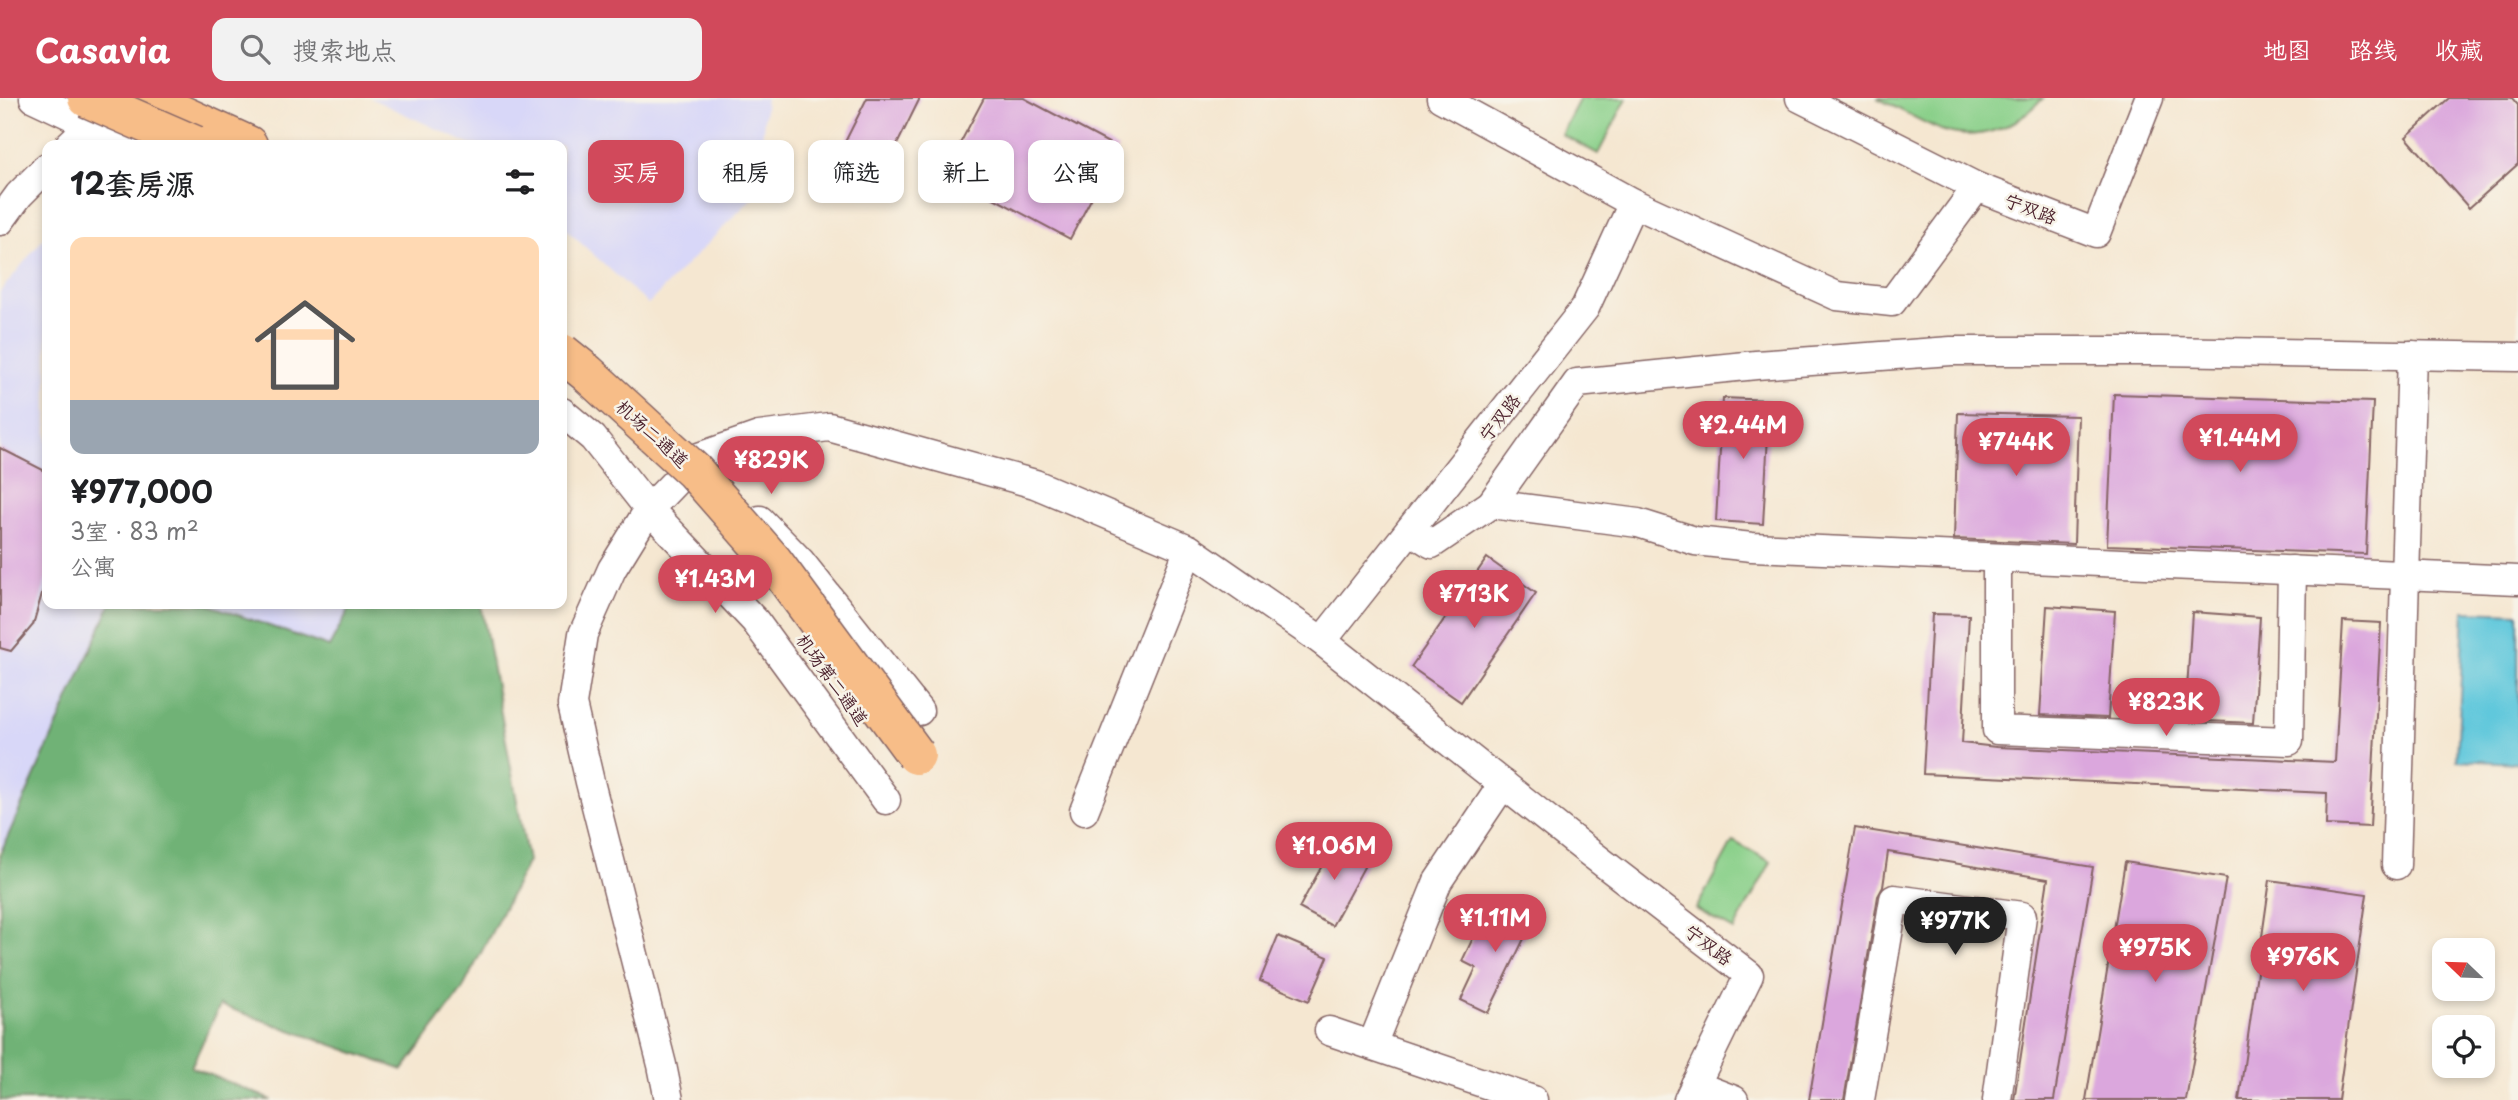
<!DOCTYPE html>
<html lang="zh">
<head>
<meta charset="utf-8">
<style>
  :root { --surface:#fff; --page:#f2f2f2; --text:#202124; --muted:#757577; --accent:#d1495b }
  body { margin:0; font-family:"Playpen Sans","LXGW WenKai TC",sans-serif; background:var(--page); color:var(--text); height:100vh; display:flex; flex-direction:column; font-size:26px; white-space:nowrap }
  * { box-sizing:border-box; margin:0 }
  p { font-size:23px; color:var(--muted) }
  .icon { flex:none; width:38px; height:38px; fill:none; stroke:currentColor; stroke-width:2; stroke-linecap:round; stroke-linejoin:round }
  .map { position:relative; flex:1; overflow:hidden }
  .drawer { position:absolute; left:42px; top:42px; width:525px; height:469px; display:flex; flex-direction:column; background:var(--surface); border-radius:14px; box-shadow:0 4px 10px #0003 }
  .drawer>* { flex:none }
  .top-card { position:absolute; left:588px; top:42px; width:665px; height:63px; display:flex; gap:14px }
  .needle { width:46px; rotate:293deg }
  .controls { position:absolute; left:2432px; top:840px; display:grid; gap:14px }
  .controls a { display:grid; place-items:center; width:63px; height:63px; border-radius:14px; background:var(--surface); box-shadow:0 4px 10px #0003; font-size:35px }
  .price { position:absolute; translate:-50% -60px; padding:0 16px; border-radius:24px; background:var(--accent); color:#fff; font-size:23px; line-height:46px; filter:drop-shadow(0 2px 4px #0008) }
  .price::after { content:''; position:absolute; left:50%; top:42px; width:21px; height:16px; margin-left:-10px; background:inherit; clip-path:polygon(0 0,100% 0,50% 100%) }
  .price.selected { background:#222; color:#fff }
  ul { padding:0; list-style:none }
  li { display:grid; align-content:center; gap:14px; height:371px; padding:0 28px }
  li span { display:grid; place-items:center; height:217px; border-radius:14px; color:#555 }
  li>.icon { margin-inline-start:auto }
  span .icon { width:126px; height:126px; fill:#fffc; stroke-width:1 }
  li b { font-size:30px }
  h2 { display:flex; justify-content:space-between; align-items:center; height:84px; padding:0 28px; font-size:30px }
  .chip { padding:0 24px; border-radius:14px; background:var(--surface); box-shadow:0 4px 10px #0003; font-size:24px; line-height:63px }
  .chip.selected { background:var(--accent); color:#fff }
  header { display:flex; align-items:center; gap:42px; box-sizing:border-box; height:98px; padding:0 35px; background:var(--accent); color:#fff }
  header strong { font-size:33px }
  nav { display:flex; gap:38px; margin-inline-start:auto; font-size:24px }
  .search { width:490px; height:63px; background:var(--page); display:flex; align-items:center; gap:18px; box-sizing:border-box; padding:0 24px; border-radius:14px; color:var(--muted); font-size:26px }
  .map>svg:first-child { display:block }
  .built { fill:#d8d7f8 }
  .green { fill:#8ad08a; stroke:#6a785a; stroke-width:2 }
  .forest { fill:#6fb276; stroke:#5c6850; stroke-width:2 }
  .water { fill:#60c8dc; stroke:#557484; stroke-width:2 }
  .building { fill:#dba7dd }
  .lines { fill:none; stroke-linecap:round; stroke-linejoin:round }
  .minor-casing { stroke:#866565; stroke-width:31 }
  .highway-casing { stroke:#866565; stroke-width:41 }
  .minor { stroke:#fff; stroke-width:28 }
  .highway { stroke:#f7bd88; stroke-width:38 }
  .highway-bridge-casing { stroke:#866565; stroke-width:41; stroke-linecap:butt }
  .highway-bridge { stroke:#f7bd88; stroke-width:38 }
  .labels { text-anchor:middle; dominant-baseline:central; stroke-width:5; stroke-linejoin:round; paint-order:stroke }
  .street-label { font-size:18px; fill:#4a1f2b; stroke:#f7f3e8 }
</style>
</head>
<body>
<header>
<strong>Casavia</strong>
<div class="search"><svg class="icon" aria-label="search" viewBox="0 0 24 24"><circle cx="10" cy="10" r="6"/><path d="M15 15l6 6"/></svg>搜索地点</div>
<nav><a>地图</a><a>路线</a><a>收藏</a></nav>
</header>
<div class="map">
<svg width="2518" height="1002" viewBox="0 0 2518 1002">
  <rect width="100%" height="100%" fill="#f7f3e8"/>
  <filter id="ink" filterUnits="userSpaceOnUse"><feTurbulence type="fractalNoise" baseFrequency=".0143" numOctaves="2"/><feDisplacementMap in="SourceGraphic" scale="14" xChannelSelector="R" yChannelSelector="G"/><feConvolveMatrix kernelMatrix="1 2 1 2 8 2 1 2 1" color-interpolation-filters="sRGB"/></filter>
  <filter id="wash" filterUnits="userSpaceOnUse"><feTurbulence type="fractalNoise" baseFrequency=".00686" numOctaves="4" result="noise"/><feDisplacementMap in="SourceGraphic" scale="28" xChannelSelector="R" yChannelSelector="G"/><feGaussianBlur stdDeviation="1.57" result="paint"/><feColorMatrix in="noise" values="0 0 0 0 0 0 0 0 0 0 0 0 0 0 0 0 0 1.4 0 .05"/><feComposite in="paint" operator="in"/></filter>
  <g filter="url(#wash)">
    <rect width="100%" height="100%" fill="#f5e7d1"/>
    <!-- built -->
    <g class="built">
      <path d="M370 0H766L757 95 648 206 562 128V47H471Z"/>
      <path d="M47 136V506H111L0 756V194Z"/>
      <path d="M207 506H352L329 549Z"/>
    </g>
    <!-- green -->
    <g class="green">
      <path d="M1580 0H1627L1598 56 1561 36Z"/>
      <path d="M1877 0H2043C2018 29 1978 45 1941 32 1919 23 1898 10 1877 0Z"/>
      <path d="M1733 743 1771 764 1734 832 1696 811Z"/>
    </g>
    <!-- forest -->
    <path class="forest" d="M111 506H207L329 549 352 506H481L528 763 462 892 403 972 220 907 191 969 272 1002H0V756Z"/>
    <!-- water -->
    <path class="water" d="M2464 513 2518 515V665L2457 662Z"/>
    <g id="blocks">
      <!-- building -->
      <g class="building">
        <path d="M867 0H920L887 67 844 46Z"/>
        <path d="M984 0H1024L1118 50 1070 141 945 74Z"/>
        <path d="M2449 0H2512L2518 7V66L2469 110 2406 39Z"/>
        <path d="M2114 296 2373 304 2366 456 2107 447Z"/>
        <path d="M1723 300 1770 302 1763 426 1716 423Z"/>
        <path d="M1958 315 2078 318 2074 446 1954 441Z"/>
        <path d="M0 350 47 374V478L33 527 11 553 0 550Z"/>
        <path d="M1487 460 1536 495 1461 604 1411 569Z"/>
        <path d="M2047 508 2115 513 2108 620 2040 617Z"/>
        <path d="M2192 514 2260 519 2253 625 2185 622Z"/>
        <path d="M1932 516 1969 517 1962 645 1996 649 2335 664 2343 523 2381 525 2370 729 2326 727 2327 695 1923 676Z"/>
        <path d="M1855 730 2093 769 2054 1002H2014L2048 781 1888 754 1883 789 1878 798 1844 1002H1809Z"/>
        <path d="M1337 740 1370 758 1332 828 1299 810Z"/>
        <path d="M2125 764 2226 780 2186 1002H2086Z"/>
        <path d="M2270 782 2367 796 2338 1002H2239Z"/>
        <path d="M1508 803 1536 816 1488 915 1461 902 1476 870 1462 863 1482 821 1496 828Z"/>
        <path d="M1278 838 1328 859 1309 903 1260 883Z"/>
      </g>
    </g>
  </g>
  <g filter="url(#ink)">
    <use href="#blocks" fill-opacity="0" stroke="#866565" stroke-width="2"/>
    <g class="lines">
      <defs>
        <g id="minor">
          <path d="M34 0 134 47"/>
          <path d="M1441 0 1633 105"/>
          <path d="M1800 0 1977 89"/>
          <path d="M69 47 103 15"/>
          <path d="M0 123 19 97 47 69"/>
          <path d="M562 314 593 340 649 411 755 523 886 702"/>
          <path d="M1491 406 1638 425 1695 443 1752 449 2518 482"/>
          <path d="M760 422 800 463 919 613"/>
          <path d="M1410 432 1432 446 1491 406 1577 285 1756 267 1951 253H2159L2518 259"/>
          <path d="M1997 460V632L2289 643 2292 472"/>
          <path d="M1084 713 1189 451"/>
          <path d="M2396 767 2412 257"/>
          <path d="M1329 933 1533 1002"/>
          <path d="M1372 947 1438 783 1503 686"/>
          <path d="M1695 987 1734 1002"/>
          <path d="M669 1002 662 967 590 684 572 606 583 536 612 471 649 411 699 359 759 338 829 329 1035 386 1189 451 1322 543"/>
          <path d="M1688 1002 1749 877 1585 751 1322 543 1585 210 1633 105 1837 198 1892 204 1977 89 2096 135 2149 0"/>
          <path d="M1860 1002 1894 801 2022 818 1997 1002"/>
        </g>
        <path id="highway" d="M145 0 248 47"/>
      </defs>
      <!-- minor casing -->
      <use href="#minor" class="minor-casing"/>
      <!-- highway casing -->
      <use href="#highway" class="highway-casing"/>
      <!-- minor -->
      <use href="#minor" class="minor"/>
      <!-- highway -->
      <use href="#highway" class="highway"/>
      <defs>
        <g id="highway-bridge">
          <path d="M87 0 195 47"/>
          <path d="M562 255 587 275 694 373 773 463 916 657"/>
        </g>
      </defs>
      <!-- highway-bridge casing -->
      <use href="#highway-bridge" class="highway-bridge-casing"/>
      <!-- highway-bridge -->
      <use href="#highway-bridge" class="highway-bridge"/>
    </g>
  </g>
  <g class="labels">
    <!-- street labels -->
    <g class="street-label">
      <text transform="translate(2031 110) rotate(21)">宁双路</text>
      <text transform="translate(1499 319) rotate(-52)">宁双路</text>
      <text transform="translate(653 335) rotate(42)">机场二通道</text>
      <text transform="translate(833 581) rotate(54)">机场第二通道</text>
      <text transform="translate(1709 846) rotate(37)">宁双路</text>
    </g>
  </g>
</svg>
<div class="controls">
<a><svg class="needle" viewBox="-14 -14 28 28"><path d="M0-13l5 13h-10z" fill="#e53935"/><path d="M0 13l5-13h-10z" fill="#757577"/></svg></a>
<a><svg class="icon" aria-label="locate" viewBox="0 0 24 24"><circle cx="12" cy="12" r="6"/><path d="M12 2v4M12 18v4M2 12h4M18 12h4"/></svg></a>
</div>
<b class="price" style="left:1743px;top:363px">¥2.44M</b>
<b class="price" style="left:2240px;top:376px">¥1.44M</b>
<b class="price" style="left:2016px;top:380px">¥744K</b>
<b class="price" style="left:771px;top:398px">¥829K</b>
<b class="price" style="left:715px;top:517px">¥1.43M</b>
<b class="price" style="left:1474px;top:532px">¥713K</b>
<b class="price" style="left:2166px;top:640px">¥823K</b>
<b class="price" style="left:1334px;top:784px">¥1.06M</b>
<b class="price" style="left:1495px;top:856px">¥1.11M</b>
<b class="price selected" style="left:1955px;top:859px">¥977K</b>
<b class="price" style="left:2155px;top:886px">¥975K</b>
<b class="price" style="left:2303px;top:895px">¥976K</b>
<div class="top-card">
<a class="chip selected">买房</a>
<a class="chip">租房</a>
<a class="chip">筛选</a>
<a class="chip">新上</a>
<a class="chip">公寓</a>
</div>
<section class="drawer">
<h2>12套房源<svg class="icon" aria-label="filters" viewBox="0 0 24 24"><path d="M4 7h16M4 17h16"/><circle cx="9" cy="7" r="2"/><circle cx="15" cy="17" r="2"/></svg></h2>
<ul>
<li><span style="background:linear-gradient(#ffd9b3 75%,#9aa5b1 0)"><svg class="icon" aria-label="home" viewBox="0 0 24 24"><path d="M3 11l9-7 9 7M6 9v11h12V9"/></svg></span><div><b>¥977,000</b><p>3室 · 83 m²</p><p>公寓</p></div></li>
</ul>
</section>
</div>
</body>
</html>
